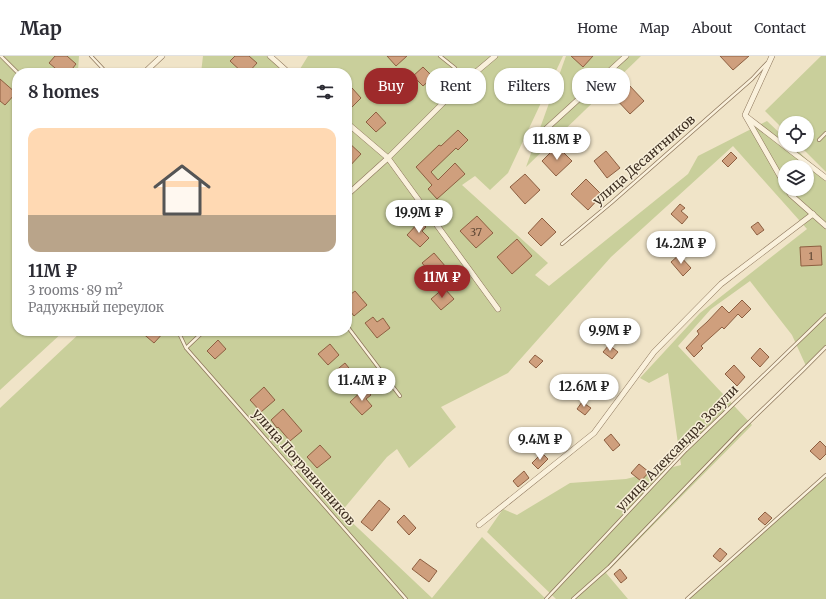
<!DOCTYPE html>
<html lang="en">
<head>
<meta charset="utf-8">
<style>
  :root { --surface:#fff; --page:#f2f2f3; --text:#2b2b33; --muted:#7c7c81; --line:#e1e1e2; --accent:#9e2a2b }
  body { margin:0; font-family:Merriweather,serif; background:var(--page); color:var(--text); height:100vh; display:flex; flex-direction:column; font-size:15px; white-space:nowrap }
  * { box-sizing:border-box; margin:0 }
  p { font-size:13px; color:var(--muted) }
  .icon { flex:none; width:22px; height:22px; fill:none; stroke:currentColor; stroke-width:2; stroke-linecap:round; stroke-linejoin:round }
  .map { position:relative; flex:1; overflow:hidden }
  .panel { position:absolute; left:12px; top:12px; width:340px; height:268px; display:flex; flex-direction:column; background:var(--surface); border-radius:16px; box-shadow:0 1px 3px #0004 }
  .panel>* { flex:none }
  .banner { position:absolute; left:364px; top:12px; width:380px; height:36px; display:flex; gap:8px }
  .tools { position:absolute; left:778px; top:60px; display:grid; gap:8px }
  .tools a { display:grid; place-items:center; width:36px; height:36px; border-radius:50%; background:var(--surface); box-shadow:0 1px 3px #0004; font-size:20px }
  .price { position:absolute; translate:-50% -34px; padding:0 9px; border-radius:14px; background:#fff; color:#222; font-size:13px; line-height:26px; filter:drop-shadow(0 1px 2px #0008) }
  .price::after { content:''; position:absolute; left:50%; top:24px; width:12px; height:9px; margin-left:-6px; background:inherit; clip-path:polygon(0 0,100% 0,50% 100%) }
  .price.selected { background:var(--accent); color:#fff }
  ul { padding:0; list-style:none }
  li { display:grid; align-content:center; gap:8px; height:212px; padding:0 16px }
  li span { display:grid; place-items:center; height:124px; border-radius:12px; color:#555 }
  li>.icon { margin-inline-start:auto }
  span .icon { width:72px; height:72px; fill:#fffc; stroke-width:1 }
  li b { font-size:17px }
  h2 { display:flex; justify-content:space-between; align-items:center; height:48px; padding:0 16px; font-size:17px }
  .chip { padding:0 14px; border-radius:16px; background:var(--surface); box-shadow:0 1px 3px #0004; font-size:14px; line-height:36px }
  .chip.selected { background:var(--accent); color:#fff }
  header { display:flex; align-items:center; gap:24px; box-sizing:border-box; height:56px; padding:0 20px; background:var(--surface); border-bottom:1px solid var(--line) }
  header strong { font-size:19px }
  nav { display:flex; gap:22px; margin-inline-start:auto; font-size:14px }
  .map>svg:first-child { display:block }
  .green { fill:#c9cf9b; fill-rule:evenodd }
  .building { fill:#cf9f7d; stroke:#8d5f41 }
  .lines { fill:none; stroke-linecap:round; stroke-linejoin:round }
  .service-casing { stroke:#8d765c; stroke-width:4 }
  .minor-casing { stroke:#8d765c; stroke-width:6 }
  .service { stroke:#faf1dc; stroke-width:2.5 }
  .minor { stroke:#faf1dc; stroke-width:5 }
  .labels { text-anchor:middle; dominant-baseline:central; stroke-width:3; stroke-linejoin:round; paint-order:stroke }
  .number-label { font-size:11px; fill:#624a37 }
  .street-label { font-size:13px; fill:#3d2e20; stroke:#f7eed8 }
</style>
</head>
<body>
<header>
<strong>Map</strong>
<nav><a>Home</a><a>Map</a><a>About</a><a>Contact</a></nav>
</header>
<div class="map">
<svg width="826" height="543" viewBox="0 0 826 543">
  <rect width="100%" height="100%" fill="#f0e4c8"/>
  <!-- green -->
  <g class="green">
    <path d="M0 0H79L78 15 89 17H17V275H64L0 334Z"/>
    <path d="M203 0H267L281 14 300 13 308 0H563L508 117 490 134 475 120 462 129 548 207 535 219 549 230 688 118 698 100 767 65 785 82V89H792L826 122V292L806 310 792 279 750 225 711 253 678 290 752 369 606 517 628 543H556L487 476 503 453 517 459 570 427 626 423 681 409 668 317 649 327 640 322 700 257 807 173 733 90 611 201 508 317 441 351 456 371 409 412 397 393 387 401 341 456 432 542 482 481 546 543H0V352L82 275H347V17H201ZM785 111H807V133H785Z"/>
    <path d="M566 0H641L526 111Z"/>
    <path d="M821 0H826V116L799 89H807V67H785V75L765 55Z"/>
    <path d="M826 417V543H689Z"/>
  </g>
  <!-- building -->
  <g class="building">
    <path d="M55 0H67L76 8 69 17H61L49 7Z"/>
    <path d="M235 0H249L257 7 248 17H243L230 5Z"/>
    <path d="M387 0H407L396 10Z"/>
    <path d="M571 0H593L583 11Z"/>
    <path d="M720 0H749L733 14Z"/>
    <path d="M423 11 433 21 423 30 413 20Z"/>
    <path d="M0 23 16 37 5 49 0 45Z"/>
    <path d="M629 29 644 45 630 58 615 42Z"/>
    <path d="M352 32 361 42 351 52 347 47V36Z"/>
    <path d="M376 56 386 67 376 76 366 66Z"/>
    <path d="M458 74 468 84 458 94 456 92 431 116 438 124 455 107 465 118 437 143 428 133 432 129 416 111 439 89 441 90Z"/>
    <path d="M347 85 361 98 347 113Z"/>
    <path d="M557 90 572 105 556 120 542 105Z"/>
    <path d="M606 95 620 112 607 122 594 105Z"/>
    <path d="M731 96 737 102 728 111 722 105Z"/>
    <path d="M525 118 540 134 525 148 510 131Z"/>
    <path d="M586 123 602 139 588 154 571 138Z"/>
    <path d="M680 148 685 152 681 155 688 161 682 168 671 158Z"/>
    <path d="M477 160 493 177 476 192 460 175Z"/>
    <path d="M542 162 556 176 541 190 528 177Z"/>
    <path d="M420 165 426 171 422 175 429 182 420 191 407 179Z"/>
    <path d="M758 166 764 174 757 179 751 171Z"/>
    <path d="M517 183 532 200 512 218 497 201Z"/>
    <path d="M821 190 822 209 801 210 800 191Z"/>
    <path d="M434 197 446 211 434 221 422 207Z"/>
    <path d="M679 199 691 212 683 220 671 206Z"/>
    <path d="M444 232 454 243 441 254 431 243Z"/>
    <path d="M355 235 367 249 354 260 347 251V241Z"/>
    <path d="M742 244 751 253 742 262 738 258 724 273 722 271 701 290 703 292 694 301 686 292 699 278 697 275 707 266 722 250 729 257Z"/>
    <path d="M373 261 377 266 383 262 390 272 377 282 365 267Z"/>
    <path d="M140 275H165L154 287Z"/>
    <path d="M218 284 226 293 215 303 207 295Z"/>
    <path d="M330 288 339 299 328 309 318 298Z"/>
    <path d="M609 289 618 296 612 303 603 296Z"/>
    <path d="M760 292 769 301 760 311 751 302Z"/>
    <path d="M535 299 543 305 536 312 529 306Z"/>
    <path d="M345 307 356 321 345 330 334 316Z"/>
    <path d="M734 309 745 321 737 330 725 318Z"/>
    <path d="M264 331 275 344 261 356 250 344Z"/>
    <path d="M365 332 371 339 366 343 372 350 362 359 350 346Z"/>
    <path d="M582 346 591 352 585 359 577 353Z"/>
    <path d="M283 353 302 375 290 385 278 371 277 372 271 364Z"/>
    <path d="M611 378 620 389 613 395 604 384Z"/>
    <path d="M820 385 826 391V398L820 404 810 395Z"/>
    <path d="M320 389 331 401 317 412 307 401Z"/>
    <path d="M542 397 548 403 538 413 532 407Z"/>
    <path d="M639 408 649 416 641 425 631 417Z"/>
    <path d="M524 415 529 422 518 431 513 425Z"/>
    <path d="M379 444 390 453 372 475 361 466Z"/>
    <path d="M765 456 772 462 765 469 758 463Z"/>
    <path d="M404 459 416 472 409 479 397 466Z"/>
    <path d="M720 492 727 498 720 506 713 500Z"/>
    <path d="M420 503 437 515 429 526 412 513Z"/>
    <path d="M620 513 627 522 621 527 614 518Z"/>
  </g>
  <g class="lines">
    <defs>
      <g id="service">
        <path d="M1 0 18 17"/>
        <path d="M91 0 107 17"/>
        <path d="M440 0 455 12"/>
        <path d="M819 84 826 77"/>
        <path d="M562 188 611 147 752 23 767 7"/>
        <path d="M347 270 400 340"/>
        <path d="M178 275 186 292 406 543"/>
        <path d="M186 292 204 275"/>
        <path d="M546 543 686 394 826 259"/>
        <path d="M573 543 609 511 740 375 802 315 826 291"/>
        <path d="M687 543 826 419"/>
      </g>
      <g id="minor">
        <path d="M270 0 289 17"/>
        <path d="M772 0 745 59 785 129"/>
        <path d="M144 17 162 0"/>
        <path d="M747 61 826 122"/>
        <path d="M347 67 388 102 498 253"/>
        <path d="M536 82 626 0"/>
        <path d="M787 133 791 139 826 170"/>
        <path d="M347 139 388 102 463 27 495 0"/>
        <path d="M479 469 594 377 654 296 721 228 813 158"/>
      </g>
    </defs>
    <!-- service casing -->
    <use href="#service" class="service-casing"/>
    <!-- minor casing -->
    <use href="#minor" class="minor-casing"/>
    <!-- service -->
    <use href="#service" class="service"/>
    <!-- minor -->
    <use href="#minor" class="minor"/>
  </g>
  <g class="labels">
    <!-- number labels -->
    <g class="number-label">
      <text x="476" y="176">37</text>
      <text x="811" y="200">1</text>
    </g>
    <!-- street labels -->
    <g class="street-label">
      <text transform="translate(644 104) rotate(-41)">улица Десантников</text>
      <text transform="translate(677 392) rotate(-46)">улица Александра Зозули</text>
      <text transform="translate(304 411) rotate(49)">улица Пограничников</text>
    </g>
  </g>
</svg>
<div class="tools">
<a><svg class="icon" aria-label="locate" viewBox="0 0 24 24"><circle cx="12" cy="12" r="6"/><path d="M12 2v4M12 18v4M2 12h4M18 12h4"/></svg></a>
<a><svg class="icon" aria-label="layers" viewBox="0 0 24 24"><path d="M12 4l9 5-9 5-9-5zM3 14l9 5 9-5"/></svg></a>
</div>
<b class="price" style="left:557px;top:105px">11.8M ₽</b>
<b class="price" style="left:419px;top:178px">19.9M ₽</b>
<b class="price" style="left:681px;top:209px">14.2M ₽</b>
<b class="price selected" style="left:442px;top:243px">11M ₽</b>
<b class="price" style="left:610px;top:296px">9.9M ₽</b>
<b class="price" style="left:362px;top:346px">11.4M ₽</b>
<b class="price" style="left:584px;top:352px">12.6M ₽</b>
<b class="price" style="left:540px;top:405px">9.4M ₽</b>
<div class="banner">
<a class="chip selected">Buy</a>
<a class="chip">Rent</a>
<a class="chip">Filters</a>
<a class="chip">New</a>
</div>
<section class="panel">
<h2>8 homes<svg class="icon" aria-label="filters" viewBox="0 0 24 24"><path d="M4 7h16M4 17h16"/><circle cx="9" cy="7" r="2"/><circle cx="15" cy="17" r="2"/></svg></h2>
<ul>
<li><span style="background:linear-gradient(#ffd9b3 70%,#b9a48a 0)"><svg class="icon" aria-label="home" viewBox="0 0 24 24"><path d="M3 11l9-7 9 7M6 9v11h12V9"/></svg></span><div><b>11M ₽</b><p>3 rooms · 89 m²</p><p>Радужный переулок</p></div></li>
</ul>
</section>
</div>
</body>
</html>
